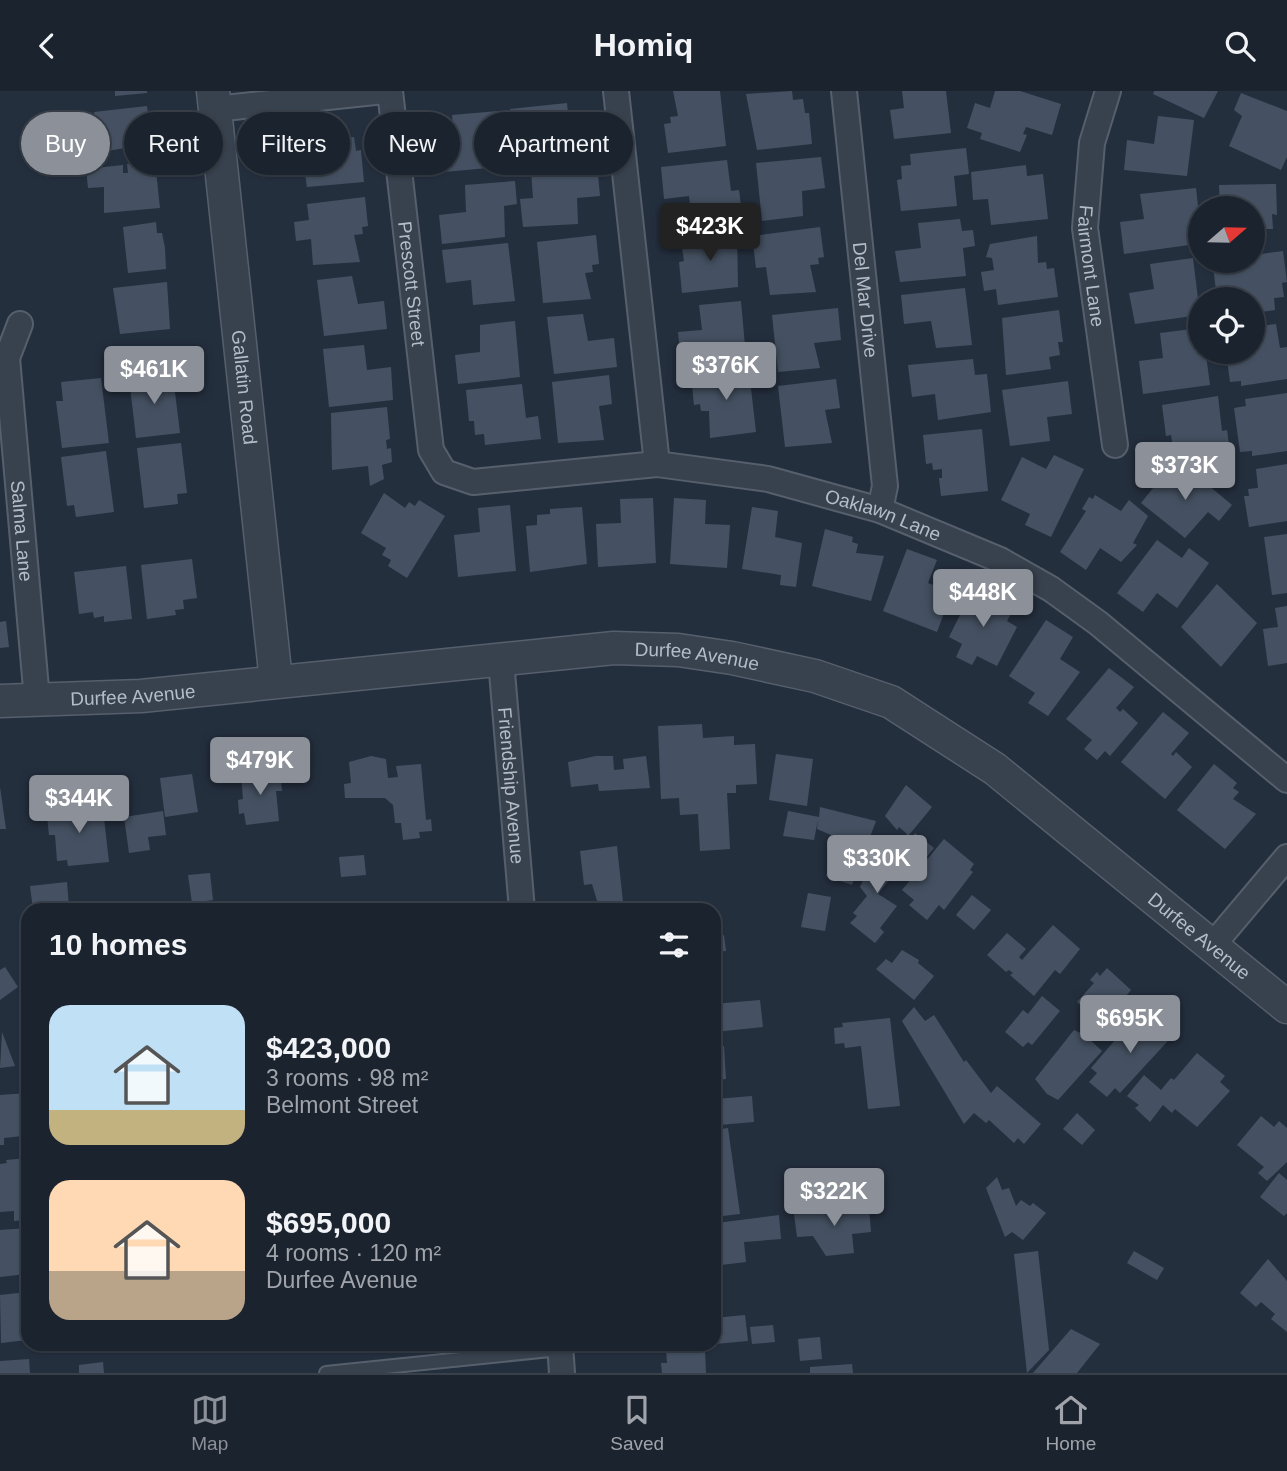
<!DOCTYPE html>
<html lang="en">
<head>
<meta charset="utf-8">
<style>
  :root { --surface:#1b232e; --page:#242b36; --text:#f1f3f6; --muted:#a0a4aa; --line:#39404a; --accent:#8c9099 }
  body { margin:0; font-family:Arial,sans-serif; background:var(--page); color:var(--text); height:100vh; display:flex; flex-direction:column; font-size:26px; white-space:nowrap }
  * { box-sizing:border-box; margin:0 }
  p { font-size:23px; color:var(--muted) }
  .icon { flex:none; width:38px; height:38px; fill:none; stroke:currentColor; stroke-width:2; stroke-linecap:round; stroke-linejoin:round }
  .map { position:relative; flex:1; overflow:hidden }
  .panel { position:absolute; left:21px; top:812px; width:700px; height:448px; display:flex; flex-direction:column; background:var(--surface); border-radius:21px; box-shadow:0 2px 5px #0004,0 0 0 2px var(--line) }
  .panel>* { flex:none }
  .top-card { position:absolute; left:21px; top:21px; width:700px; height:63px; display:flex; gap:14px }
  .needle { width:46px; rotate:70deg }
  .buttons { position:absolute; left:1188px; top:105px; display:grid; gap:14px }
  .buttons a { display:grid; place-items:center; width:77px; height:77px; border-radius:50%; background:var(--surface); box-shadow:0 2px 5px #0004,0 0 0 2px var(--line); font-size:35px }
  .price { position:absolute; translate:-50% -60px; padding:0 16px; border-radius:7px; background:var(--accent); color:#fff; font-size:23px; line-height:46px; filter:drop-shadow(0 2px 4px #0008) }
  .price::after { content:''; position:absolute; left:50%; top:42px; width:21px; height:16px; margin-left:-10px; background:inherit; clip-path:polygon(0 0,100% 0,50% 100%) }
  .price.active { background:#222; color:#fff }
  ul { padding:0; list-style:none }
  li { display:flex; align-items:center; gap:21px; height:175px; padding:0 28px }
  li span { display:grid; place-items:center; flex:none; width:196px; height:140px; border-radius:21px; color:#555 }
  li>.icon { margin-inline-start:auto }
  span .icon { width:84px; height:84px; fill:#fffc; stroke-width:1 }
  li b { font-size:30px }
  h2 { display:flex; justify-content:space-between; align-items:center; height:84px; padding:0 28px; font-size:30px }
  .pill { padding:0 24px; border-radius:32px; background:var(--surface); box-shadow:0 2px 5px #0004,0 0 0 2px var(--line); font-size:24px; line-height:63px }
  .pill.active { background:var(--accent); color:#fff }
  header { display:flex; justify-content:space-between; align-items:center; height:91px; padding:0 28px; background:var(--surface); font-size:32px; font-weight:700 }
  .menu { display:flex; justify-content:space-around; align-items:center; height:98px; border-top:2px solid var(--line); background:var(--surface); font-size:19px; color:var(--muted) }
  .menu a { display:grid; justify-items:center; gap:4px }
  .menu .active { color:var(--accent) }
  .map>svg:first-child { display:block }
  .building { fill:#455162 }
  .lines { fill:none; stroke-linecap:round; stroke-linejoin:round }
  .service-casing { stroke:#565f6c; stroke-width:16 }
  .minor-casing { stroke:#565f6c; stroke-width:28 }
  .tertiary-casing { stroke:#565f6c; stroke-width:35 }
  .service { stroke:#38414e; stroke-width:12 }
  .minor { stroke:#38414e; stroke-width:24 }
  .tertiary { stroke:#38414e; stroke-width:32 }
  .labels { text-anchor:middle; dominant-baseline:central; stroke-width:5; stroke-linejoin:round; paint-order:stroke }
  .street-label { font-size:19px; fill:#b4bcc9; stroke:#1d2633 }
</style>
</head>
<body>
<header><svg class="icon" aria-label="back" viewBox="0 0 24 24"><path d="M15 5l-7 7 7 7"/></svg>Homiq<svg class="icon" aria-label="search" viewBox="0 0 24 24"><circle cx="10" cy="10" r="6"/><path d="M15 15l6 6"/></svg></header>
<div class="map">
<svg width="1287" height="1282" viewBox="0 0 1287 1282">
  <rect width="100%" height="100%" fill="#242f3e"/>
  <!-- building -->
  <g class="building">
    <path d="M115 0H147V2L115 5Z"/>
    <path d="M673 0H720L726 55 668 62 664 33 671 32 670 26 678 25Z"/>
    <path d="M792 0 793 9 803 8 805 22H809L812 53 757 59 746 3Z"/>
    <path d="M902 0H946L951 42 894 48 890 19 904 17Z"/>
    <path d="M995 0H1020L1061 13 1052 44 1026 36 1023 43 1027 44 1020 61 980 48 982 42 967 37 975 12 990 17Z"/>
    <path d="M1154 0H1218L1204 27 1153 3Z"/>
    <path d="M1241 2 1287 20V66L1281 79 1229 55 1242 25 1234 19Z"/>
    <path d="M567 12 568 23 578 22 579 36 584 35 587 67 531 73 526 39 513 40 510 18Z"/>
    <path d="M147 15 154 62 127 65 125 57 84 64 80 43 96 40 94 21Z"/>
    <path d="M498 20 499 76 444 81 441 50H444L443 36 453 35 452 24Z"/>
    <path d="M1158 25 1194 29 1187 85 1124 79 1127 49 1154 53Z"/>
    <path d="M342 37 343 47 354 46 356 60 361 59 364 91 307 96 298 41Z"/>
    <path d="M966 57 969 83 954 85 957 115 901 120 897 89 902 88 901 75 911 74 910 63Z"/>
    <path d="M821 66 825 97 802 100 803 125 762 130 756 72Z"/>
    <path d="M727 69 731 100 739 99 741 114 732 115 734 126 692 131 689 105 664 108 661 76Z"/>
    <path d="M155 70 160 117 104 122V96L88 97 86 78 123 74V82H128L127 73Z"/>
    <path d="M597 73 600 105 577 107 578 133 523 136 520 108 533 107 531 80Z"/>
    <path d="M1026 74 1027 85 1043 83 1048 128 991 134 988 108 973 109 971 81Z"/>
    <path d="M515 90 517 113 504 115 505 146 442 153 439 124 466 121 465 94Z"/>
    <path d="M1276 93 1277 124 1272 123 1273 138H1262V150H1253V117H1220L1219 94Z"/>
    <path d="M1196 97 1200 133 1187 135 1189 154 1124 163 1120 131 1144 128 1140 103Z"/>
    <path d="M365 106 368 135 362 136 363 143 354 144 360 171 313 174 311 148 296 150 294 131 309 129 307 113Z"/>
    <path d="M960 128 962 140 973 139 975 155 963 157 966 185 900 191 895 160 921 157 918 132Z"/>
    <path d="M156 131 157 142H162L165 157 166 178 128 182 123 136Z"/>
    <path d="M820 136 824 166 818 167 819 173 810 174 816 201 770 204 766 176 756 177 752 145Z"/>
    <path d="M737 140 738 196 682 202 679 171 684 170 682 157 693 156 692 145Z"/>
    <path d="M596 144 599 173 592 174 593 181 585 182 591 208 543 212 537 151Z"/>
    <path d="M1037 145 1038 172 1046 171 1047 178 1054 177 1058 206 998 214 996 198 984 200 981 181 994 179 992 167 986 166 990 153Z"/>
    <path d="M508 152 515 210 473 214 471 189 446 192 442 159Z"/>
    <path d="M1283 160 1287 191 1282 192 1284 206 1274 207 1275 219 1253 222V208H1217L1213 175 1227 173V170H1253V164Z"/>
    <path d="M1193 167 1200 224 1135 233 1129 202 1154 198 1150 173Z"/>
    <path d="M352 185 358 213 384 210 387 238 324 245 317 189Z"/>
    <path d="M167 191 170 238 120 243 113 197Z"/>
    <path d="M965 197 972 254 936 257 931 230 904 233 901 204Z"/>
    <path d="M741 210 746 266 681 273 678 241 702 239 699 214Z"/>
    <path d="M838 217 841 249 814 252 820 277 778 281 772 224Z"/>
    <path d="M1059 219 1063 251H1058L1060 264 1049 266 1051 278 1006 284 1002 227Z"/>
    <path d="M583 223 588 250 614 247 617 276 554 283 547 226Z"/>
    <path d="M515 230 520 286 458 293 455 264 480 261V234Z"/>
    <path d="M1276 233 1280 257 1287 256V288L1241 295V290L1230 291 1226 261H1253V236Z"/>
    <path d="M1200 237V261H1216L1206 264 1210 294 1143 303 1139 270 1163 267 1160 242Z"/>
    <path d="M364 254 367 279 391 276 393 309 329 316 323 258Z"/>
    <path d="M973 268 975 284 987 283 991 321 938 329 935 303 912 306 908 274Z"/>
    <path d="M749 280 756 341 710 347 709 320H701L700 313 694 314 691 285Z"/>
    <path d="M165 283 167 294 174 293 180 342 136 347 129 287Z"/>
    <path d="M609 284 612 313 599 315 604 349 558 352 552 291Z"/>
    <path d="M101 287 109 352 62 357 56 310H63L61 291Z"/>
    <path d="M836 288 840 317 825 319 832 352 785 356 778 295Z"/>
    <path d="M1068 290 1072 323 1047 326 1050 350 1010 355 1002 299Z"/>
    <path d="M522 293 526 327 538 325 541 348 485 354 484 343 475 344 474 330H469L466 299Z"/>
    <path d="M1287 302V360L1252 365V360L1240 361 1234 317 1246 315 1245 308Z"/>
    <path d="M1218 305 1222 340 1227 339 1230 361 1185 367 1184 356 1173 357 1171 344 1166 345 1162 314Z"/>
    <path d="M387 316 390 348 386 349 387 358 391 357 392 371 382 374 384 388 370 395 368 375 332 379 331 322Z"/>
    <path d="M982 338 988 400 941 405 939 387H942V378L933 379 932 372 926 373 923 344Z"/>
    <path d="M181 352 187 402 177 403 178 413 144 417 137 357Z"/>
    <path d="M106 360 114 421 76 426 74 414 67 415 61 366Z"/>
    <path d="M1054 364 1084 378 1051 446 1025 434 1030 423 1001 409 1022 366 1046 378Z"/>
    <path d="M1287 373V430L1249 436 1244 405H1249L1248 398 1258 397 1256 378Z"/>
    <path d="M1189 378 1232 414 1219 430 1208 421 1185 447 1141 412 1161 387 1165 390 1173 379 1182 386Z"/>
    <path d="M384 402 405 417 409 411 415 415 419 409 445 425 407 487 388 475 391 469 382 464 386 457 361 442Z"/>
    <path d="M1095 404 1121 420 1129 409 1148 425 1133 452 1137 454 1121 471 1100 457 1086 479 1060 461 1086 420 1082 418 1089 406 1093 408Z"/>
    <path d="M653 407 656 472 598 476 596 433 621 432 620 408Z"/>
    <path d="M674 407 706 409 705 433 730 434 727 477 670 473Z"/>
    <path d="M510 414 516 480 458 486 454 444 480 441 478 417Z"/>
    <path d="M582 416 587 473 530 481 526 435 537 434V424L550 423V418Z"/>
    <path d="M752 416 778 420 775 446 802 452 796 496 780 494 781 484 742 478Z"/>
    <path d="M825 438 853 446 852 451 858 453 856 462 884 465 871 510 812 495Z"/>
    <path d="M1287 443V502L1272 504 1264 446Z"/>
    <path d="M1157 449 1182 467 1189 457 1209 472 1177 517 1157 502 1143 521 1117 502Z"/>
    <path d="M907 458 937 469 928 492 952 501 937 541 883 520Z"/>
    <path d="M192 468 197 507 183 509 184 518 175 519 176 524 147 528 141 474Z"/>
    <path d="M126 475 132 528 104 531V525L94 527 93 521 79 523 74 481Z"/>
    <path d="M1217 493 1257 532 1221 576 1181 536Z"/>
    <path d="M974 496 1003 510 1000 515 1012 521 1007 530 1017 536 997 575 977 565 972 574 956 566 962 553 949 546Z"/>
    <path d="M1287 515V572L1268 575 1263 538 1278 536 1275 517Z"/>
    <path d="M1046 529 1073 546 1060 568 1080 581 1048 625 1028 612 1035 602 1009 585Z"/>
    <path d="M6 530 9 556 0 557V531Z"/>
    <path d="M1109 577 1134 596 1116 617 1120 621 1123 618 1138 632 1110 665 1105 660 1097 669 1084 658 1092 649 1066 628Z"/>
    <path d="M1163 621 1189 642 1171 663 1173 665 1176 661 1192 676 1165 708 1121 671Z"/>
    <path d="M702 633 703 647 734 645V654L755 653 757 693 736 694V702H727L730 758 700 760 698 723 680 724 679 707 661 708 658 635Z"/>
    <path d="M776 663 813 668 807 715 769 709Z"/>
    <path d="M371 665 386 668 388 687 398 686 396 675 421 673 426 729 431 728 432 740 419 741 420 747 403 749 401 732H395L393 714 385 707H345L344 693 351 692 349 671Z"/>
    <path d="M596 665H613L614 679 624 678 623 668 646 665 650 697 599 700 598 693 571 696 568 671Z"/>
    <path d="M1214 673 1237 692 1233 697 1239 701 1233 708 1256 723 1225 758 1177 719Z"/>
    <path d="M265 677V682L280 680 282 700H276L279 730 246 734 244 722 239 723 238 709 243 708 241 684Z"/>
    <path d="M192 683 198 721 165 726 160 687Z"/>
    <path d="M906 694 932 716 909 744 912 747 915 742 934 757 919 775 896 759 894 755 907 743 899 736 897 739 885 725Z"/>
    <path d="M0 696 6 738H0Z"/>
    <path d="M95 711 96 728 104 727 109 771 68 775 67 769 57 770 55 744H49L47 726 62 725 61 714Z"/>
    <path d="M820 716 876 730 852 794 826 785 834 759 827 757 831 744 817 738 818 729 814 749 783 745 788 720 819 726Z"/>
    <path d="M163 720 166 744 148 746 150 759 129 762 124 726Z"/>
    <path d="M944 748 974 773 970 779 973 781 944 819 939 814 927 829 909 814 914 809 902 799Z"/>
    <path d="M617 755 623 811 598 813 592 793 584 794 580 760Z"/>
    <path d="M889 755 905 769 878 803 897 815 880 837 884 841 875 852 850 832 857 825 853 822 867 805 860 796 875 761 882 764Z"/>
    <path d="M364 764 366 784 341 786 339 766Z"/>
    <path d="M210 782 213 809 192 812 188 784Z"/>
    <path d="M67 791 69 816 33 819 30 795Z"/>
    <path d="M808 802 831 806 825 840 801 836Z"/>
    <path d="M972 804 991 819 974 839 956 824Z"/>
    <path d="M1053 834 1080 858 1060 883 1055 879 1034 905 1010 884 1013 882 1009 879 1006 881 987 864 1007 842 1026 858 1019 866 1022 869Z"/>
    <path d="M724 844 726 860 714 861V845Z"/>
    <path d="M902 859 919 869 918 872 934 885 914 909 876 878 886 868 892 872Z"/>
    <path d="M5 876 18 896 0 909V879Z"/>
    <path d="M1107 877 1131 899 1121 911 1125 915 1107 936 1077 911 1094 892 1090 889 1097 881 1100 885Z"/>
    <path d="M1042 905 1060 920 1032 954 1028 951 1023 956 1005 941 1023 919 1028 923Z"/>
    <path d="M760 909 763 936 714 941V913Z"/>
    <path d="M914 916 925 930 934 924 964 971 966 969 991 1002 997 995 1041 1033 1024 1053 1018 1047 1014 1052 989 1029 986 1032 974 1022 964 1033 902 930Z"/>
    <path d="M1154 921 1177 940 1120 1002 1115 997 1107 1006 1089 991 1097 982 1091 977 1128 934 1136 941Z"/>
    <path d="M890 927 900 1015 868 1018 861 955 845 957 844 952 835 953 834 937 843 936 842 932Z"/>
    <path d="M1074 939 1085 944 1102 960 1058 1009 1047 1003 1035 988Z"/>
    <path d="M2 941 15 975 0 977Z"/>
    <path d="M724 955 726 988 714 989V956Z"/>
    <path d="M1197 962 1225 985 1220 991 1230 1000 1197 1036 1175 1018 1172 1022 1163 1014 1150 1031 1135 1017 1139 1014 1127 1005 1144 984 1161 999 1171 987 1174 989Z"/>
    <path d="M28 1002V1029L21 1030 22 1045 4 1047V1054H0V1004Z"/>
    <path d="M752 1005 754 1031 719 1034 716 1008Z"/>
    <path d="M1077 1022 1095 1039 1082 1054 1063 1038Z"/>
    <path d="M1261 1025 1274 1036 1279 1030 1287 1037V1071L1267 1090 1258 1082 1264 1076 1237 1054Z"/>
    <path d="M728 1037 740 1123 714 1126V1039Z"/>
    <path d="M28 1067V1129L14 1130V1120L0 1121V1073L7 1072 6 1069Z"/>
    <path d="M1279 1082 1287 1089V1122L1284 1125 1260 1106Z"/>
    <path d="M997 1086 1002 1099 1009 1097 1016 1115 1021 1109 1030 1115 1033 1112 1046 1122 1023 1149 1012 1141 1005 1146 986 1097Z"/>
    <path d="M869 1116 871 1141 852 1143 854 1162 826 1165 813 1145 797 1146 794 1123Z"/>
    <path d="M779 1124 781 1148 744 1151 746 1171 721 1174 717 1132Z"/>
    <path d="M28 1137V1166L22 1151 26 1183 0 1186V1139Z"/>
    <path d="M1038 1160 1049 1259 1027 1282 1014 1163Z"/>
    <path d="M1134 1160 1164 1177 1157 1189 1127 1172Z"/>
    <path d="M1268 1168 1287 1190V1241L1271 1228 1275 1223 1261 1211 1256 1216 1240 1202Z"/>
    <path d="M28 1201V1218H24L27 1249 1 1252 0 1204Z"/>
    <path d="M745 1224 748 1250 715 1253 714 1227Z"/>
    <path d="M773 1234 775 1251 752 1253 750 1236Z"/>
    <path d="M1071 1238 1100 1253 1077 1282H1033Z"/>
    <path d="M820 1246 822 1268 800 1270 798 1248Z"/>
    <path d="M701 1255V1260L705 1259 706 1282H662L661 1272H667L666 1258Z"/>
    <path d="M29 1268 30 1282H0V1270Z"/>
    <path d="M103 1271 104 1282H79V1274Z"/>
    <path d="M852 1273 853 1282H810V1276Z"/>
  </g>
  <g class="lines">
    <defs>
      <path id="service" d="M326 1282 560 1258"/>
      <g id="minor">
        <path id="s1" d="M390 0 431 359 444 381 473 391 657 373 768 388 880 419 1000 469 1051 498 1098 532 1287 689"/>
        <path d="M616 0 657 373"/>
        <path id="s2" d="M844 0 885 395 880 419"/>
        <path id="s3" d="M1108 0 1092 52 1085 137 1115 354"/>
        <path d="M215 18 384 0"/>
        <path id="s4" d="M20 233 7 267 37 609"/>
        <path id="s5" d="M501 569 522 819"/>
        <path d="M1212 855 1287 766"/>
        <path d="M560 1253 562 1282"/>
      </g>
      <g id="tertiary">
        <path id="s6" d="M213 0 276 590"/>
        <path id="s7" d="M0 610 141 605 614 557 678 559 732 567 815 585 891 611 995 678 1287 916"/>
      </g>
    </defs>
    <!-- service casing -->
    <use href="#service" class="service-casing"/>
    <!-- minor casing -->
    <use href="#minor" class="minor-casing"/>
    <!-- tertiary casing -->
    <use href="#tertiary" class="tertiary-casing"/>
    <!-- service -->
    <use href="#service" class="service"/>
    <!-- minor -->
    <use href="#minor" class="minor"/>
    <!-- tertiary -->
    <use href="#tertiary" class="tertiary"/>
  </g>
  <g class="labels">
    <!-- street labels -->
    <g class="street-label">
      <text stroke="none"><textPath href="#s3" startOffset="178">Fairmont Lane</textPath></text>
      <text stroke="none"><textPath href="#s1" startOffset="194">Prescott Street</textPath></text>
      <text stroke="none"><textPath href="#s2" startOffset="210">Del Mar Drive</textPath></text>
      <text stroke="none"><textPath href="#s6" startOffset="298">Gallatin Road</textPath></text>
      <text stroke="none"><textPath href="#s1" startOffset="835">Oaklawn Lane</textPath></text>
      <text stroke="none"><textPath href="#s4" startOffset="210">Salma Lane</textPath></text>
      <text stroke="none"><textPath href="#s7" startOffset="700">Durfee Avenue</textPath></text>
      <text stroke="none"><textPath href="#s7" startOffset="133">Durfee Avenue</textPath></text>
      <text stroke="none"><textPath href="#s5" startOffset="126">Friendship Avenue</textPath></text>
      <text stroke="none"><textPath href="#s7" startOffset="1288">Durfee Avenue</textPath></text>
    </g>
  </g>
</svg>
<div class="buttons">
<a><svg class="needle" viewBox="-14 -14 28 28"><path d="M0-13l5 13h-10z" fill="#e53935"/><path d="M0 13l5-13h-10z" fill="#a0a4aa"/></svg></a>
<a><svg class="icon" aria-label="locate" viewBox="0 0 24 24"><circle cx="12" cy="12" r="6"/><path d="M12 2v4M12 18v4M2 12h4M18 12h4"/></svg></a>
</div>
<b class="price active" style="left:710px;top:172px">$423K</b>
<b class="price" style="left:726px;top:311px">$376K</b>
<b class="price" style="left:154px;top:315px">$461K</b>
<b class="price" style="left:1185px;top:411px">$373K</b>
<b class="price" style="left:983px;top:538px">$448K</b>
<b class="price" style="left:260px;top:706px">$479K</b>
<b class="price" style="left:79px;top:744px">$344K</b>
<b class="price" style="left:877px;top:804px">$330K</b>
<b class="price" style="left:1130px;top:964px">$695K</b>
<b class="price" style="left:834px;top:1137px">$322K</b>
<div class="top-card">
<a class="pill active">Buy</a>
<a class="pill">Rent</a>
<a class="pill">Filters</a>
<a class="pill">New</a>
<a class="pill">Apartment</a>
</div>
<section class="panel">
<h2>10 homes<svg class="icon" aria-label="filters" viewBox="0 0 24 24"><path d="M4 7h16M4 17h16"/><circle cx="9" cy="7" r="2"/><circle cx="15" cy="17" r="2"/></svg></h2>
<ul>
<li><span style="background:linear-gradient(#bfe0f5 75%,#c2b280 0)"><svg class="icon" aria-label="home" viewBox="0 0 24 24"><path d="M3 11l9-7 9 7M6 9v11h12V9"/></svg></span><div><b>$423,000</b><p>3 rooms · 98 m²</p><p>Belmont Street</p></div></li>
<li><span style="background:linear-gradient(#ffd9b3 65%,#b9a48a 0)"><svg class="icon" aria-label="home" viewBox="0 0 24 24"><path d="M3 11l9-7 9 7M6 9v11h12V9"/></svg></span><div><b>$695,000</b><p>4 rooms · 120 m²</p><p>Durfee Avenue</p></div></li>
</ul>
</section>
</div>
<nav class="menu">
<a class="active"><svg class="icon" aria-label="map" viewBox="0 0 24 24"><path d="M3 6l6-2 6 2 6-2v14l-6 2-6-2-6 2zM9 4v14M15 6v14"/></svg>Map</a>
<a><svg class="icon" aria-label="saved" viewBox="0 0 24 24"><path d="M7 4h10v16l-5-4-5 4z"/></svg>Saved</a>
<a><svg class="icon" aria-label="home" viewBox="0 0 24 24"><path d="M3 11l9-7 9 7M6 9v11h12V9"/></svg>Home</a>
</nav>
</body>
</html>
